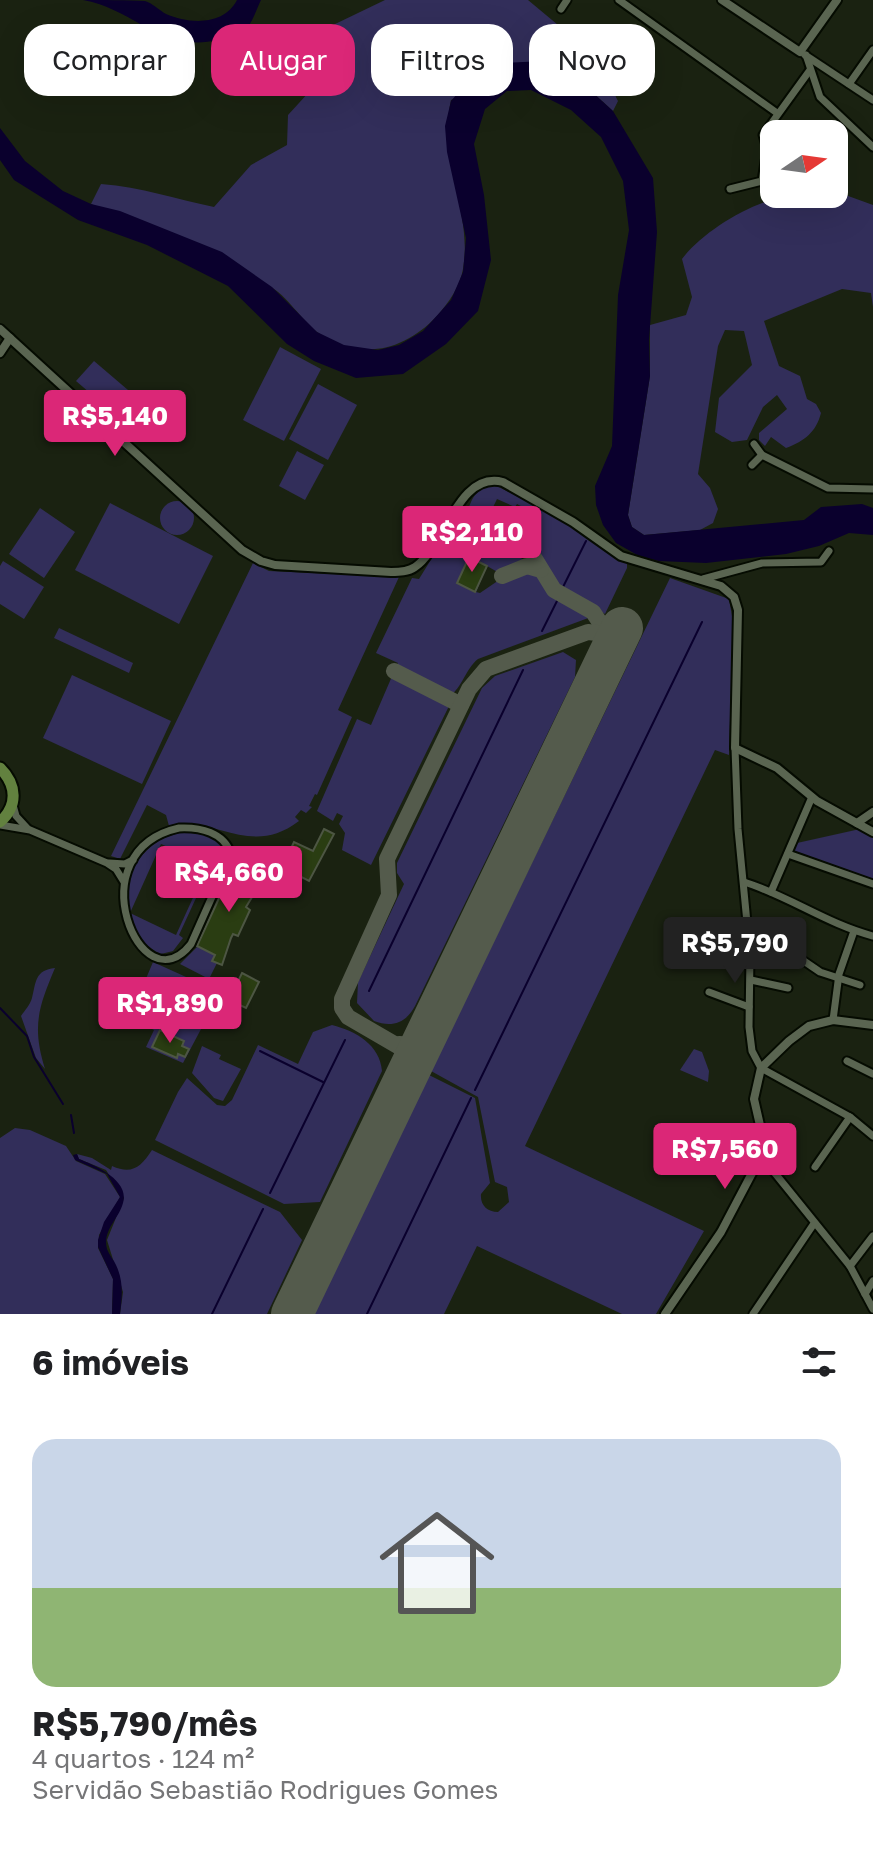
<!DOCTYPE html>
<html lang="pt">
<head>
<meta charset="utf-8">
<style>
  :root { --surface:#fff; --page:#f2f2f2; --text:#202124; --muted:#757577; --line:#e0e0e0; --accent:#db2777 }
  body { margin:0; font-family:"Golos Text",sans-serif; background:var(--page); color:var(--text); height:100vh; display:flex; flex-direction:column; font-size:30px; white-space:nowrap }
  * { box-sizing:border-box; margin:0 }
  p { font-size:26px; color:var(--muted) }
  .icon { flex:none; width:44px; height:44px; fill:none; stroke:currentColor; stroke-width:2; stroke-linecap:round; stroke-linejoin:round }
  .map { position:relative; height:1314px; overflow:hidden }
  .drawer { display:flex; flex-direction:column; background:var(--surface); flex:1 }
  .drawer>* { flex:none }
  .banner { position:absolute; left:24px; top:24px; width:826px; height:72px; display:flex; gap:16px }
  .needle { width:52px; rotate:77deg }
  .fabs { position:absolute; left:760px; top:120px; display:grid; gap:16px }
  .fabs a { display:grid; place-items:center; width:88px; height:88px; border-radius:16px; background:var(--surface); box-shadow:0 8px 32px #0002; font-size:40px }
  .price { position:absolute; translate:-50% -68px; padding:0 18px; border-radius:8px; background:var(--accent); color:#fff; font-size:26px; line-height:52px; filter:drop-shadow(0 2px 4px #0008) }
  .price::after { content:''; position:absolute; left:50%; top:48px; width:24px; height:18px; margin-left:-12px; background:inherit; clip-path:polygon(0 0,100% 0,50% 100%) }
  .price.on { background:#222; color:#fff }
  ul { padding:0; list-style:none }
  li { display:grid; align-content:center; gap:16px; height:424px; padding:0 32px }
  li+li { border-top:2px solid var(--line) }
  li span { display:grid; place-items:center; height:248px; border-radius:24px; color:#555 }
  li>.icon { margin-inline-start:auto }
  span .icon { width:144px; height:144px; fill:#fffc; stroke-width:1 }
  li b { font-size:34px }
  h2 { display:flex; justify-content:space-between; align-items:center; height:96px; padding:0 32px; font-size:34px }
  .pill { padding:0 28px; border-radius:24px; background:var(--surface); box-shadow:0 8px 32px #0002; font-size:28px; line-height:72px }
  .pill.on { background:var(--accent); color:#fff }
  .map>svg:first-child { display:block }
  .green { fill:#322e5a }
  .water { fill:#0a002d }
  .lines { fill:none; stroke-linecap:round; stroke-linejoin:round }
  .stream { stroke:#0a002d; stroke-width:2 }
  .taxiway { stroke:#545b4c; stroke-width:16 }
  .runway { stroke:#545b4c; stroke-width:42 }
  .building { fill:#2a3d12; stroke:#4d5643; stroke-width:2 }
  .minor-casing { stroke:#050b01; stroke-width:11 }
  .tertiary-casing { stroke:#050b01; stroke-width:12 }
  .primary-casing { stroke:#050b01; stroke-width:15 }
  .minor { stroke:#5a6551; stroke-width:7 }
  .tertiary { stroke:#5a6551; stroke-width:8 }
  .primary { stroke:#62813f; stroke-width:11 }
</style>
</head>
<body>
<div class="map">
<svg width="873" height="1314" viewBox="0 0 873 1314">
  <rect width="100%" height="100%" fill="#1a2211"/>
  <!-- green -->
  <g class="green">
    <path d="M385 0H528L558 25 556 42 568 54 587 60 595 51C626 77 604 76 618 101L613 111 580 81 544 61 451 100C437 163 473 210 463 269 460 287 449 302 437 316 404 351 360 362 317 332 300 319 288 296 269 286 212 255 150 231 91 204L101 184C142 187 175 199 214 207L251 165 287 145 288 115 331 68 322 39 331 26Z"/>
    <path d="M840 193 873 205V307L871 293 842 289 764 321 779 366 800 376 807 399 816 404 821 413C816 432 805 441 786 448L771 437 765 446 759 440V433L787 409 777 395 763 407 747 440 732 442 715 432 719 398 752 365 744 331 725 330 718 346 698 474 710 488 718 509 713 523 700 530 644 535 632 527 628 515 650 376V325L686 315 692 297 682 259C703 231 754 200 789 196 806 193 823 194 840 193Z"/>
    <path d="M280 347 321 369 284 441 243 420Z"/>
    <path d="M94 361 128 390 111 411 76 381Z"/>
    <path d="M318 384 357 405 328 460 289 439Z"/>
    <path d="M297 451 324 465 305 500 279 486Z"/>
    <path d="M493 484 563 520 627 563V568L605 614 553 582 528 526 530 511 517 504 515 507 497 499 479 536 528 562 501 574 487 566 476 592 480 593 502 578 531 569 540 575 555 596 591 617 478 659C466 668 461 690 450 695L396 668 398 663 376 653 412 578 419 579 461 511 468 510C473 496 477 488 493 484Z"/>
    <circle cx="177" cy="518" r="17"/>
    <path d="M110 503 213 556 179 624 75 570Z"/>
    <path d="M40 508 75 532 44 578 9 554Z"/>
    <path d="M3 561 44 587 24 619 0 604V566Z"/>
    <path d="M253 563 269 571 399 577 338 710 352 717 317 795 315 794 309 806 312 807 306 813 301 810 295 817 299 821C250 858 220 816 169 826L166 815 147 805 120 859 111 856Z"/>
    <path d="M670 578 729 599 733 622 729 755 715 750 525 1146 704 1231 656 1314H622L477 1246 444 1314H314L429 1075 475 1098 490 1183 481 1194C480 1205 487 1212 498 1212L509 1202 507 1187 495 1182 478 1097 431 1071Z"/>
    <path d="M59 628 133 663 129 673 54 638Z"/>
    <path d="M563 652 576 660 575 677 415 1006C406 1023 392 1028 374 1021L357 1003 358 982 404 884 397 873V863L482 688 495 676Z"/>
    <path d="M393 674 449 706 371 865 342 850 345 833 339 824 343 816 337 813 333 821 317 811 357 719 371 725Z"/>
    <path d="M72 675 171 721 142 784 43 738Z"/>
    <path d="M860 829 873 836V879L794 851 797 843Z"/>
    <path d="M186 832C202 833 215 836 226 849L220 870 161 844 130 913 176 935 202 878 213 884 212 887 202 885 179 935 183 938 173 951 161 954C102 926 123 839 186 832Z"/>
    <path d="M198 946 215 955 212 961 217 963 209 979 180 964Z"/>
    <path d="M153 962 217 991V999L183 1063 146 1047 154 1030 144 1025 151 1009 165 1016 171 1004 142 990 149 983 145 981Z"/>
    <path d="M55 968C38 1008 32 1027 45 1069L36 1058 21 1016C25 1010 30 1005 32 998 36 982 35 970 55 968Z"/>
    <path d="M332 1025C356 1031 380 1045 382 1071L320 1202 284 1204 155 1140 178 1092 187 1078 217 1105 225 1106 232 1100 258 1045 298 1064 313 1032Z"/>
    <path d="M202 1046 221 1055 219 1059 241 1069 223 1101 214 1098 192 1073Z"/>
    <path d="M694 1049 702 1052 709 1071 708 1082 680 1070Z"/>
    <path d="M15 1128 30 1130 66 1146 76 1161 105 1174 120 1197 99 1235 98 1248 113 1279 112 1314H0V1138Z"/>
    <path d="M152 1150 280 1212 302 1240 267 1314H120L123 1292 107 1240 124 1198 106 1170 79 1159 77 1154 92 1158 111 1170 112 1166C132 1175 141 1167 152 1150Z"/>
  </g>
  <!-- water -->
  <g class="water">
    <path d="M83 0C101 0 129 0 145 1 152 3 159 10 166 14 189 24 224 26 237 0H261C257 8 253 21 247 28 241 35 227 38 218 40 161 53 134 9 83 0Z"/>
    <path d="M544 61 580 81 613 111 653 178 657 232 649 340 650 376 628 515 632 527 644 535 804 520 821 507 862 504 873 508V535L849 533 819 546 786 554 706 563 659 561 639 556 616 543 603 525 596 505 595 486 612 446 618 295 629 230 623 181 601 137 571 110 531 90 507 91 485 109 474 144 484 195 491 260 478 311 446 344 403 374 356 378 314 361 287 344 228 286 147 245 78 220 14 180 0 160V128L25 161 63 191 91 204 120 211 222 252 272 287 317 332 344 345 378 350 399 345 423 331 451 300 463 272 466 238 447 152 445 126 451 101 470 79 500 63Z"/>
    <path d="M77 1154 79 1159C94 1165 130 1180 123 1203 119 1219 102 1230 107 1249 109 1255 114 1260 116 1265 124 1282 122 1297 120 1314H112L113 1279 98 1247V1240L104 1222 120 1197 107 1174 75 1160 73 1155Z"/>
  </g>
  <g class="lines">
    <!-- stream -->
    <g class="stream">
      <path d="M563 587 586 541"/>
      <path d="M542 631 557 601"/>
      <path d="M369 991 523 670"/>
      <path d="M0 1008 27 1036 34 1057 63 1104"/>
      <path d="M260 1051 323 1082"/>
      <path d="M475 1090 702 622"/>
      <path d="M71 1115 74 1133"/>
      <path d="M270 1193 345 1040"/>
      <path d="M212 1314 263 1209"/>
      <path d="M367 1314 471 1098"/>
    </g>
    <!-- taxiway -->
    <g class="taxiway">
      <path d="M535 559 554 590 593 612 610 638"/>
      <path d="M502 576 527 566 541 570"/>
      <path d="M394 671 461 705"/>
      <path d="M399 1044 414 1045 425 1038"/>
      <path d="M410 1068 403 1049 348 1017 342 1008V999L389 895 387 859 469 689 486 669 588 632 606 634 612 646 610 654"/>
    </g>
    <!-- runway -->
    <path class="runway" d="M292 1314 622 628"/>
  </g>
  <!-- building -->
  <g class="building">
    <path d="M469 557 487 566 475 592 457 583Z"/>
    <path d="M324 829 334 834 309 881 282 867 294 842 313 851Z"/>
    <path d="M250 864 254 866 251 873 263 879 246 907 250 910 238 936 233 934 231 938 222 965 212 961 215 955 197 946 232 870 243 876Z"/>
    <path d="M242 973 259 982 246 1008 229 1000Z"/>
    <path d="M160 1030 184 1041 182 1046 189 1049 185 1057 178 1054 177 1058 152 1047Z"/>
  </g>
  <g class="lines">
    <defs>
      <g id="minor">
        <path d="M619 0 777 113"/>
        <path d="M561 9 567 0"/>
        <path d="M805 55 873 100"/>
        <path d="M806 55 820 97 873 147"/>
        <path d="M849 84 873 50"/>
        <path d="M730 189 762 181 767 149 763 135 810 70"/>
        <path d="M754 444 762 455 828 488 873 489"/>
        <path d="M752 465 762 455"/>
        <path d="M703 579 762 563 821 562 829 551"/>
        <path d="M735 748 738 829 750 954 749 1027 752 1051 761 1068 850 1117 873 1136"/>
        <path d="M13 805 16 816 28 829"/>
        <path d="M0 825 30 830 107 863 116 869 124 882"/>
        <path d="M179 828C200 827 224 832 231 854L191 944C141 1009 75 851 179 828Z"/>
        <path d="M788 854 873 884"/>
        <path d="M109 863 125 864 133 860"/>
        <path d="M744 882C789 896 827 924 873 936"/>
        <path d="M771 892 812 797"/>
        <path d="M748 934 775 942"/>
        <path d="M801 959 820 972 860 985"/>
        <path d="M751 980 788 988"/>
        <path d="M709 992 749 1007"/>
        <path d="M833 1020 839 974 854 931"/>
        <path d="M847 1061 873 1074"/>
        <path d="M761 1156 850 1266 873 1309"/>
        <path d="M815 1167 850 1117"/>
        <path d="M850 1266 873 1236"/>
        <path d="M865 1294 873 1281"/>
        <path d="M753 1314 813 1225"/>
      </g>
      <g id="tertiary">
        <path d="M722 0 800 52 837 0"/>
        <path d="M0 329 242 550 261 561 275 565 391 572C399 572 408 572 415 567 444 548 458 470 503 482L573 522 621 556 721 586 734 597 738 610 735 748 777 768 817 801 873 832"/>
        <path d="M0 353 10 338"/>
        <path d="M857 823 873 812"/>
        <path d="M665 1314 721 1232 761 1156 762 1134 754 1099 761 1068 789 1041 809 1026 833 1020 873 1025"/>
      </g>
      <path id="primary" d="M0 768C17 785 18 806 0 822"/>
    </defs>
    <!-- minor casing -->
    <use href="#minor" class="minor-casing"/>
    <!-- tertiary casing -->
    <use href="#tertiary" class="tertiary-casing"/>
    <!-- primary casing -->
    <use href="#primary" class="primary-casing"/>
    <!-- minor -->
    <use href="#minor" class="minor"/>
    <!-- tertiary -->
    <use href="#tertiary" class="tertiary"/>
    <!-- primary -->
    <use href="#primary" class="primary"/>
  </g>
</svg>
<div class="fabs">
<a><svg class="needle" viewBox="-14 -14 28 28"><path d="M0-13l5 13h-10z" fill="#e53935"/><path d="M0 13l5-13h-10z" fill="#757577"/></svg></a>
</div>
<b class="price" style="left:115px;top:458px">R$5,140</b>
<b class="price" style="left:472px;top:574px">R$2,110</b>
<b class="price" style="left:229px;top:914px">R$4,660</b>
<b class="price on" style="left:735px;top:985px">R$5,790</b>
<b class="price" style="left:170px;top:1045px">R$1,890</b>
<b class="price" style="left:725px;top:1191px">R$7,560</b>
<div class="banner">
<a class="pill">Comprar</a>
<a class="pill on">Alugar</a>
<a class="pill">Filtros</a>
<a class="pill">Novo</a>
</div>
</div>
<section class="drawer">
<h2>6 imóveis<svg class="icon" aria-label="filters" viewBox="0 0 24 24"><path d="M4 7h16M4 17h16"/><circle cx="9" cy="7" r="2"/><circle cx="15" cy="17" r="2"/></svg></h2>
<ul>
<li><span style="background:linear-gradient(#c9d6e8 60%,#8fb573 0)"><svg class="icon" aria-label="home" viewBox="0 0 24 24"><path d="M3 11l9-7 9 7M6 9v11h12V9"/></svg></span><div><b>R$5,790/mês</b><p>4 quartos · 124 m²</p><p>Servidão Sebastião Rodrigues Gomes</p></div></li>
</ul>
</section>
</body>
</html>
